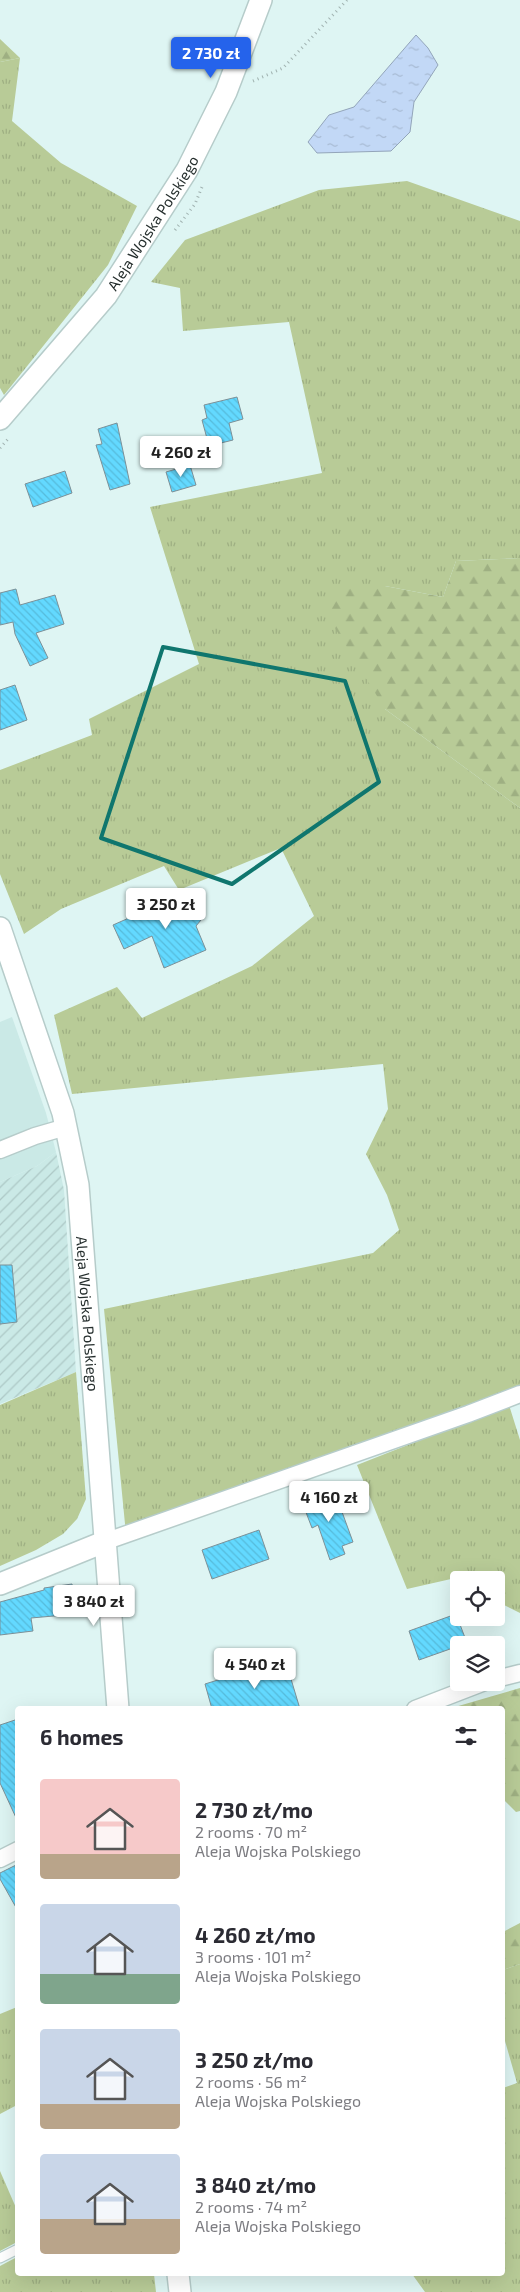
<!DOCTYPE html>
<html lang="en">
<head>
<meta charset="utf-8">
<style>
  :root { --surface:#fff; --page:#f2f2f3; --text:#2b2b33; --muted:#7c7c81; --accent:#2563eb }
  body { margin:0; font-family:"Exo 2",sans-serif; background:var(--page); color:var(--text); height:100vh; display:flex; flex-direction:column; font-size:19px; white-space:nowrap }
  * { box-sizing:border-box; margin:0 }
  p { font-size:16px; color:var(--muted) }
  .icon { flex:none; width:28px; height:28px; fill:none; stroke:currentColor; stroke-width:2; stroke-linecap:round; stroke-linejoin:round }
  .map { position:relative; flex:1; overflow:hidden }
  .details { position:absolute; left:15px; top:1706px; width:490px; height:570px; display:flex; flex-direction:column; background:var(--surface); border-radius:5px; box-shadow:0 5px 20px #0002 }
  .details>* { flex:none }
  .buttons { position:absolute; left:450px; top:1571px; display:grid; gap:10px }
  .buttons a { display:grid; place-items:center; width:55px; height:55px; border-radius:5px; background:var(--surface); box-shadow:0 5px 20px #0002; font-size:25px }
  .price { position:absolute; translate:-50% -42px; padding:0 11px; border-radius:5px; background:#fff; color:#222; font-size:16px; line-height:32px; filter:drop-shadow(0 1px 2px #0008) }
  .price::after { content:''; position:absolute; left:50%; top:30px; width:15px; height:11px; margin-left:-8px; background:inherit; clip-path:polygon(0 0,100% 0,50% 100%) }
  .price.current { background:var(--accent); color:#fff }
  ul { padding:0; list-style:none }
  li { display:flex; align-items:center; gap:15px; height:125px; padding:0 25px }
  li span { display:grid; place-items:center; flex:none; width:140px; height:100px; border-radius:5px; color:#555 }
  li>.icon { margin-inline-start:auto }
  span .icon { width:60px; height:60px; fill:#fffc; stroke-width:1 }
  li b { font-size:21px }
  h2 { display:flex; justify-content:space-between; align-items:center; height:60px; padding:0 25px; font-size:21px }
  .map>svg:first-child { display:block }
  .built { fill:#cae9e6 }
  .industrial { fill:url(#industrial-furrows) }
  .grass { fill:url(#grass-tufts) }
  .forest { fill:url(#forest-firs) }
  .water { fill:url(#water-ripples); stroke:#93a5ba }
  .building { fill:url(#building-back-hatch); stroke:#7c9097 }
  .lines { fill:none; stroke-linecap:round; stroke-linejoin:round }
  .service-casing { stroke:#b6ccca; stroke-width:11 }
  .minor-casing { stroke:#b6ccca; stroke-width:19 }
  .tertiary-casing { stroke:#b6ccca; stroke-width:24 }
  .path { stroke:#a1b3b1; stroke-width:3; stroke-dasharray:1 4; stroke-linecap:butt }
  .service { stroke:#fff; stroke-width:9 }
  .minor { stroke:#fff; stroke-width:16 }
  .tertiary { stroke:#fff; stroke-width:21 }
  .marked { fill:none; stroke:#0f766e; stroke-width:4; stroke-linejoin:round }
  .labels { text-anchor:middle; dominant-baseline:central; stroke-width:4.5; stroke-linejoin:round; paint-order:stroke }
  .street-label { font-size:15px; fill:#262f2e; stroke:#def5f3 }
</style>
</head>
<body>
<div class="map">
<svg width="520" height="2292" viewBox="0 0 520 2292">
  <defs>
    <pattern id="industrial-furrows" width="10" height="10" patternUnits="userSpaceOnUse" patternTransform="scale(1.25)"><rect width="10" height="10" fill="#cae9e6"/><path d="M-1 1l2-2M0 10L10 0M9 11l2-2" fill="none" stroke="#adc8c6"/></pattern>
    <pattern id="grass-tufts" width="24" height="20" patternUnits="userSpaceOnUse" patternTransform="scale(1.25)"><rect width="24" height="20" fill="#b8cb97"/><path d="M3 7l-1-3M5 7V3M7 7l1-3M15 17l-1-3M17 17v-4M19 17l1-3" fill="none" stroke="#9eaf82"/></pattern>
    <pattern id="forest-firs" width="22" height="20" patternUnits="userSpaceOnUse" patternTransform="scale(1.25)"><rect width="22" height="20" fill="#b8cb97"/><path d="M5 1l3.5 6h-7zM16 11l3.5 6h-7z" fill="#9eaf82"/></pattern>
    <pattern id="water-ripples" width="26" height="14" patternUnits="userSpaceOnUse" patternTransform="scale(1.25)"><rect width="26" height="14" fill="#c2d8f6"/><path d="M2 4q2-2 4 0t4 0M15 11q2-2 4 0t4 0" fill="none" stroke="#a7bad3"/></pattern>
    <pattern id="building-back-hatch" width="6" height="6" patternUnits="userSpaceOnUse" patternTransform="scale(1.25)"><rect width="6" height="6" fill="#63d9ff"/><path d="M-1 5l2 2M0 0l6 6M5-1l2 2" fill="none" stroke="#56bbdb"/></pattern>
  </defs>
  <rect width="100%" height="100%" fill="#def5f3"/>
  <!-- built -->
  <path class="built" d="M12 1017 46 1113 56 1152 37 1166 0 1182V1022Z"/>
  <!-- industrial -->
  <path class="industrial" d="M56 1152 64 1190 76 1372 0 1404V1182L37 1166Z"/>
  <!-- grass -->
  <g class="grass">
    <path d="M20 58 12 121 61 163 137 206 108 265 4 395 0 388V62Z"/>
    <path d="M407 181 520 221V558L456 561 443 597 385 586V709L520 808V1385L126 1534 104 1309 373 1253 399 1230 387 1195 366 1154 388 1109 383 1064 72 1094 54 1015 117 987 142 1018 252 966 314 916 281 848 179 890 164 866 61 909 24 934 0 874V770L92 735 89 719 199 664 150 507 322 473 289 322 183 331 180 288 151 282 185 240 319 190Z"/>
    <path d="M76 1372 86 1499 77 1519 63 1534 36 1550 0 1566V1405Z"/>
    <path d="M509 1405 520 1440V1613L496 1601V1580H459V1583L451 1579 407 1589 357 1465Z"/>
    <path d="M520 1964V2292H425L412 2274H502L503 2088 517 2083 503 2034V1970Z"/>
    <path d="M17 2007V2105L0 2114V2014Z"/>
    <path d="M0 2171 17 2210V2242L0 2251Z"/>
    <path d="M17 2257 18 2274H154L156 2292H0V2266Z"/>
  </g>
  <!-- forest -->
  <g class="forest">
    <path d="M0 39 20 58 0 62Z"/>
    <path d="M520 558V808L385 709 319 602 349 587 385 586 443 597 456 561Z"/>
    <path d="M520 1688V1811L516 1812 503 1799 502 1709H448Z"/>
    <path d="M520 1923V1964L503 1970V1932Z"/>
  </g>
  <!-- water -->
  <path class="water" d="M416 35 428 48 438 65 414 102 410 132 391 151 317 153 308 142 329 115 354 107Z"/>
  <!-- building -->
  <g class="building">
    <path d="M237 397 243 419 229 423 233 440 209 446 202 420 207 418 204 405Z"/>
    <path d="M117 423 130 484 110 490 96 445 102 444 98 429Z"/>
    <path d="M190 465 196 485 172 492 166 472Z"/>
    <path d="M65 471 72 493 33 507 25 484Z"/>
    <path d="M16 589 20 605 55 595 64 624 36 633 48 658 30 666 15 634 13 622 0 625V593Z"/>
    <path d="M15 685 27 720 0 730V690Z"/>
    <path d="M188 892 201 920 196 926 206 950 164 968 152 936 124 949 113 925Z"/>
    <path d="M0 1265H12L17 1322 0 1324Z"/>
    <path d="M334 1490 353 1542 342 1546 345 1554 330 1560 318 1525 312 1528 302 1502Z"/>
    <path d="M259 1530 269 1559 212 1579 202 1550Z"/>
    <path d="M72 1584 76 1614 31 1618 33 1631 0 1635V1602L44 1590V1588Z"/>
    <path d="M456 1614 467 1643 419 1660 409 1631Z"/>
    <path d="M285 1659 300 1709H212L205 1684Z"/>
    <path d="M18 1719V1822L0 1783V1725Z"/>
    <path d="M18 1864V1911L0 1879V1873Z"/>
  </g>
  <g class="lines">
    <defs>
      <path id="service" d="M0 2258 18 2249"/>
      <g id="minor">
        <path d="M0 1150 35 1136 66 1127"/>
        <path d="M104 1542 468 1414 520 1394"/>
        <path d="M496 1679 520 1673"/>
        <path d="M415 1709 485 1682"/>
        <path d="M0 1859 18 1850"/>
      </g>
      <g id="tertiary">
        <path id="s1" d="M0 419 106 296 187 170 226 92 261 0"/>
        <path id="s2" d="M0 928 63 1113 78 1185 118 1709"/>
        <path d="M0 1584 104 1542"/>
        <path d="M178 2274 180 2292"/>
      </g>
    </defs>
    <!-- service casing -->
    <use href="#service" class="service-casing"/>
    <!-- minor casing -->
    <use href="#minor" class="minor-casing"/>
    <!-- tertiary casing -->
    <use href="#tertiary" class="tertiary-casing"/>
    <!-- path -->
    <g class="path">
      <path d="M253 81 283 68 347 0"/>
      <path d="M175 230 195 204 202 187"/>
      <path d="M0 448 9 438"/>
    </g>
    <!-- service -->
    <use href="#service" class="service"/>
    <!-- minor -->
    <use href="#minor" class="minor"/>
    <!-- tertiary -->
    <use href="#tertiary" class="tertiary"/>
  </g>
  <!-- marked area -->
  <path class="marked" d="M163 647 345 681 379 782 232 884 101 838Z"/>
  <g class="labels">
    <!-- street labels -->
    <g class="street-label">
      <text stroke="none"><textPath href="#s1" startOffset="249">Aleja Wojska Polskiego</textPath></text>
      <text stroke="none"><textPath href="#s2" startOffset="398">Aleja Wojska Polskiego</textPath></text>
    </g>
  </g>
</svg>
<div class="buttons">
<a><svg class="icon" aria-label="locate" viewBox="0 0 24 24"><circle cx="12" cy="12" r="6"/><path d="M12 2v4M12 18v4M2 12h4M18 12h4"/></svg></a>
<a><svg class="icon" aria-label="layers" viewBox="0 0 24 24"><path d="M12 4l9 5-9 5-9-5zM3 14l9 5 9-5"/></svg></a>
</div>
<b class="price current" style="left:211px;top:79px">2 730 zł</b>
<b class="price" style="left:181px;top:478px">4 260 zł</b>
<b class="price" style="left:166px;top:930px">3 250 zł</b>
<b class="price" style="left:329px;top:1523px">4 160 zł</b>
<b class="price" style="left:94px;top:1627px">3 840 zł</b>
<b class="price" style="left:255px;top:1690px">4 540 zł</b>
<section class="details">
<h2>6 homes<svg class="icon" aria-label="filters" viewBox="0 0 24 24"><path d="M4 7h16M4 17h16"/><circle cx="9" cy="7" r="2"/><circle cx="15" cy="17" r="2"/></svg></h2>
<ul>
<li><span style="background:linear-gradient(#f6c9c9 75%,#b9a48a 0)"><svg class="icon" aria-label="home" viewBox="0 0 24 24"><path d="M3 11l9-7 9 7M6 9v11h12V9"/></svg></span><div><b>2 730 zł/mo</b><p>2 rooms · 70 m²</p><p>Aleja Wojska Polskiego</p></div></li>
<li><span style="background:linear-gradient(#c9d6e8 70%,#7fa58c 0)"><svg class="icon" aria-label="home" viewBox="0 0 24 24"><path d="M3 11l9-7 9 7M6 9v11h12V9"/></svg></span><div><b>4 260 zł/mo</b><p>3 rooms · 101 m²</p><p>Aleja Wojska Polskiego</p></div></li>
<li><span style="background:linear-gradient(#c9d6e8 75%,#b9a48a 0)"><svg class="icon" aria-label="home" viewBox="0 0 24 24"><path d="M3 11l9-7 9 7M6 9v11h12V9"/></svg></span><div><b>3 250 zł/mo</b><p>2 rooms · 56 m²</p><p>Aleja Wojska Polskiego</p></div></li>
<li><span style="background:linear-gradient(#c9d6e8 65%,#b9a48a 0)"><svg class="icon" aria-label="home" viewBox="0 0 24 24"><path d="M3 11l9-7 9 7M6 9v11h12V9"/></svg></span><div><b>3 840 zł/mo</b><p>2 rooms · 74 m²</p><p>Aleja Wojska Polskiego</p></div></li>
</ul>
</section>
</div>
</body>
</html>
